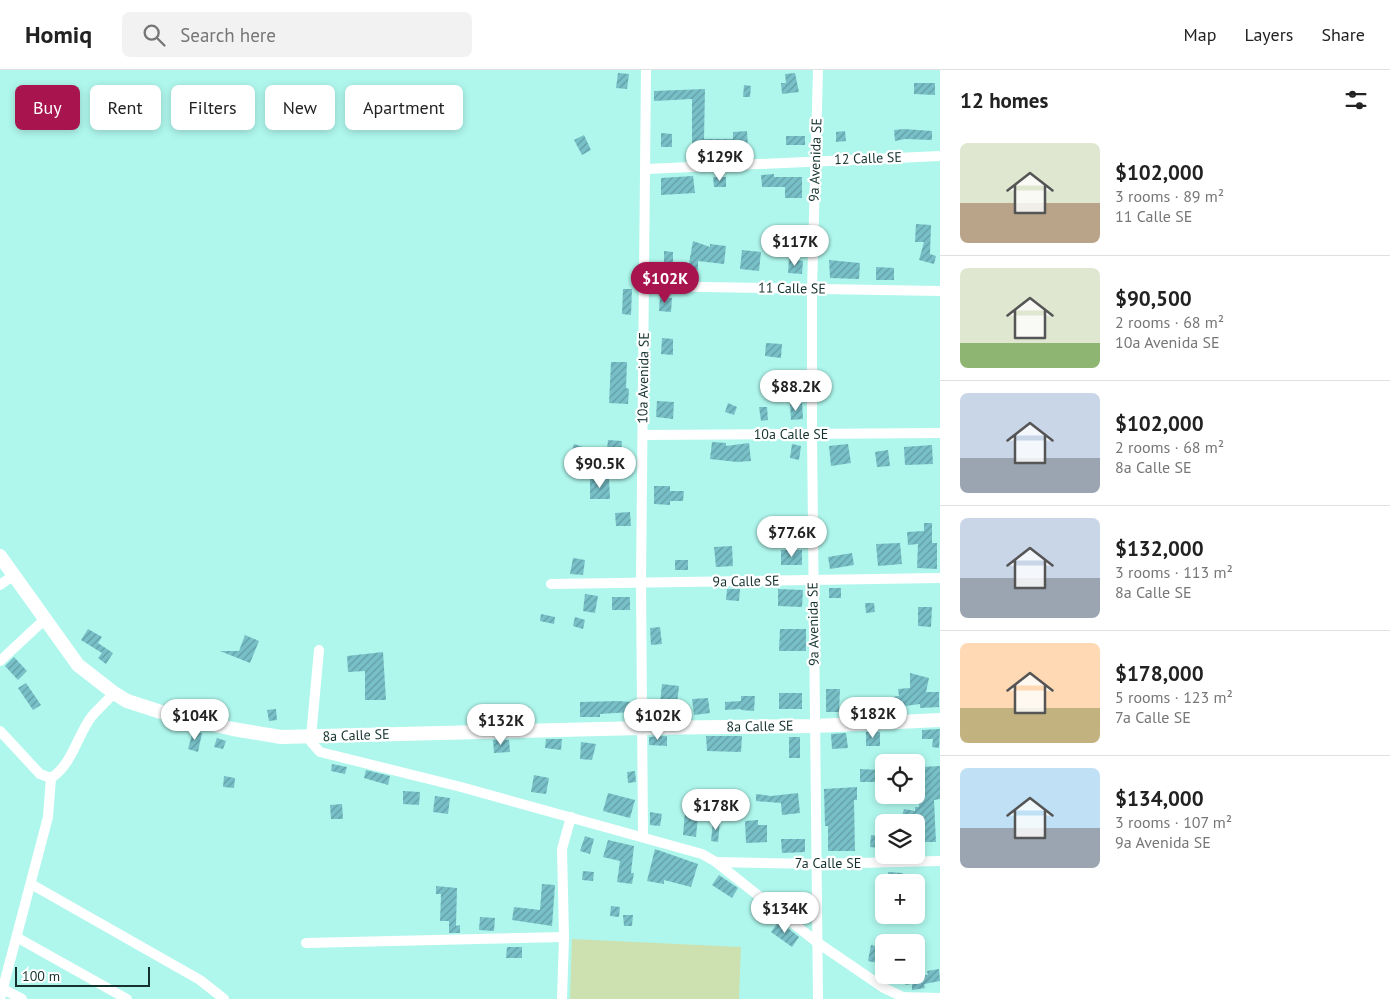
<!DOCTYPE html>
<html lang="en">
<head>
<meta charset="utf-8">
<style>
  :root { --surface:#fff; --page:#f2f2f2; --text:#222; --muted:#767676; --line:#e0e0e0; --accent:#a7144e }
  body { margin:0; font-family:"PT Sans",sans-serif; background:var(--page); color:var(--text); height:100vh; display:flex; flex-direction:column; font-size:19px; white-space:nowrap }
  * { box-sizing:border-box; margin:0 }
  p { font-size:16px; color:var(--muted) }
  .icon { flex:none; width:28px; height:28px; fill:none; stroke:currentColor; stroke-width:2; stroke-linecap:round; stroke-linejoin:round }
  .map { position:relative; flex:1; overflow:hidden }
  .sheet { display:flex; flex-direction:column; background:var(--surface); width:450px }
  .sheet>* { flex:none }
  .top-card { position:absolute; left:15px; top:15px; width:475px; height:45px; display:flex; gap:10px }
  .tools { position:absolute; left:875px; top:684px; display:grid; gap:10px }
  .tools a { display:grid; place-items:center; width:50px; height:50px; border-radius:8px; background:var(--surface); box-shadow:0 2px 8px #0003; font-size:25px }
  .scale { position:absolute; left:15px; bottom:12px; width:135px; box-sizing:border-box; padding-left:5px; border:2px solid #15322f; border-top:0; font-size:14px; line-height:18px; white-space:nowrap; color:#15322f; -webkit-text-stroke:4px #fff; paint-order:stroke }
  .price { position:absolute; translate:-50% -42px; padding:0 11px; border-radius:18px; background:#fff; color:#222; font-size:16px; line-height:32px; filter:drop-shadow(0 1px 2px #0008) }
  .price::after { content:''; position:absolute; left:50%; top:30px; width:15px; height:11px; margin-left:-8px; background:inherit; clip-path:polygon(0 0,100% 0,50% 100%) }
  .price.selected { background:var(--accent); color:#fff }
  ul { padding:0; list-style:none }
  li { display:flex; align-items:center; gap:15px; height:125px; padding:0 20px }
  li+li { border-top:1px solid var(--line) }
  li span { display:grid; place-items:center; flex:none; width:140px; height:100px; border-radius:8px; color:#555 }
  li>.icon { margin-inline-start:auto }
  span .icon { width:60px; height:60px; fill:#fffc; stroke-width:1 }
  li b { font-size:21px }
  h2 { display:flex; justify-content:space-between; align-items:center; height:60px; padding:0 20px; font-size:21px }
  .chip { padding:0 18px; border-radius:8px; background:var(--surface); box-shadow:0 2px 8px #0003; font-size:18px; line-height:45px }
  .chip.selected { background:var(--accent); color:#fff }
  header { display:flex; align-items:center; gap:30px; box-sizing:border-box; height:70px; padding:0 25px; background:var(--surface); border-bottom:1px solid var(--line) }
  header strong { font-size:24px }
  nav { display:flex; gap:28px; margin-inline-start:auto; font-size:18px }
  .search { width:350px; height:45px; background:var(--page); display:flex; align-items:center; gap:12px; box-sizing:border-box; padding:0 18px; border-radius:8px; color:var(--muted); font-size:19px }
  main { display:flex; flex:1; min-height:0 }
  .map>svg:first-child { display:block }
  .park { fill:#cde1b0 }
  .building { fill:url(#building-hatch) }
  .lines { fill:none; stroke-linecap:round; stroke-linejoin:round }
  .street { stroke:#fff; stroke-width:10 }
  .secondary { stroke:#fff; stroke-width:14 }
  .labels { text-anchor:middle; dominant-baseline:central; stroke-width:4.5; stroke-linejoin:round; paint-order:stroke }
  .street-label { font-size:14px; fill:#15322f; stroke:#fff }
</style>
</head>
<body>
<header>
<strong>Homiq</strong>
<div class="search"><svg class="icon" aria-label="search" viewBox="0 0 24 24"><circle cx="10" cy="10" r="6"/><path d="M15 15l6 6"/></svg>Search here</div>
<nav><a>Map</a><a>Layers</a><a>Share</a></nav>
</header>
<main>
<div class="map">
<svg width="940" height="929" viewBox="0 0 940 929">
  <defs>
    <pattern id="building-hatch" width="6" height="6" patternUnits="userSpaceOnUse" patternTransform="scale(1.25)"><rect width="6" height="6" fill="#78c0c8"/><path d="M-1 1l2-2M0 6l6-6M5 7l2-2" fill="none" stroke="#619da3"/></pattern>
  </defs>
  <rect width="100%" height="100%" fill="#aff7ed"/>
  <!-- park -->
  <path class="park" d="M572 869 741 877 739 929H570Z"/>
  <!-- building -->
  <g class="building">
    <path d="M618 3 629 4 627 19 616 18Z"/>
    <path d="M795 3 799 22 782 24 781 13H786L785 4Z"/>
    <path d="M914 13H935V25L914 24Z"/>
    <path d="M744 15 751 16 750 27H743Z"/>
    <path d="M705 19 704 69H733V62L747 61 748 78 727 79V83L692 84V29L654 31V21Z"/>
    <path d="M904 59 932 61V70L905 69 895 71 894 60Z"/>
    <path d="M845 61 846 71 836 72V62Z"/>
    <path d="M661 63 672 64V77H661Z"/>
    <path d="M584 65 591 80 582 85 574 70Z"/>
    <rect x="786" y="66" width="19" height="9"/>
    <path d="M774 104V107H802V128H785V117H762L761 105Z"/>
    <path d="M693 106 695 123 661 125V108Z"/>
    <path d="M713 107H726V117H714Z"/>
    <path d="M916 154 931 155 930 184 936 186 934 194 919 190 924 172H915Z"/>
    <path d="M693 171 710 177V174L726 176 724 194 698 191V200L688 199Z"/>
    <path d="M742 180 761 182 759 201 740 199Z"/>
    <path d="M664 181 673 182V195H664Z"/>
    <path d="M789 189 803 191 802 204 788 203Z"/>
    <path d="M829 190 860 193 859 209 830 208Z"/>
    <path d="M876 197 894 198V210H876Z"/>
    <path d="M623 219H632L631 245 622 244Z"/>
    <path d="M660 226 672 228 671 242 659 241Z"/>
    <path d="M662 268 673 269V285L661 284Z"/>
    <path d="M766 273 782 274 781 288 765 286Z"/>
    <path d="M611 292H627L626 318 629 319 628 334 609 333Z"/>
    <path d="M657 331 674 332 673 349 656 347Z"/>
    <path d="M728 333 737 337 734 345 725 342Z"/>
    <path d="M802 333 803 349 791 350 790 334Z"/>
    <path d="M759 337H767L768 350 761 351Z"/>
    <path d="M608 370 622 371 620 391 606 390Z"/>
    <path d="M712 372 726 373V376L749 373 751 391 737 392 710 389Z"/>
    <path d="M574 374 586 378 583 387 571 383Z"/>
    <path d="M792 374 801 376 799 390 790 388Z"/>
    <path d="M848 374 851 393 831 396 829 376Z"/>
    <path d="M932 375 933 394 905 395 904 377Z"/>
    <path d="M888 380 890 396 877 397 875 382Z"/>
    <path d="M590 408H609L610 429H590Z"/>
    <path d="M654 416H670V421H684L683 431H670V435L654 434Z"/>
    <path d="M630 442 631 456H616L615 443Z"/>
    <path d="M924 453H932V473H937V499L917 498 918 474 908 475 907 462 924 461Z"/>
    <path d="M900 473 902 494 878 496 876 474Z"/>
    <path d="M732 476 733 496 716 497 714 477Z"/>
    <rect x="781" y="480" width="21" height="15"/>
    <path d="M852 483 854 495 830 499 828 487Z"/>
    <path d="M573 488 585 490 583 505 570 504Z"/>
    <rect x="675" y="490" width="13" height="10"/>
    <rect x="829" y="518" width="12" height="10"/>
    <path d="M727 519H740L739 531 726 530Z"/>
    <path d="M778 519 803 520 802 537 778 536Z"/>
    <path d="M585 524 598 526 595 543 583 541Z"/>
    <rect x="612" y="527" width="18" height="13"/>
    <path d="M865 533H874L875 542 866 543Z"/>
    <path d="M918 537H932L931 557 918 556Z"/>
    <path d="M541 544 555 547 554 554 540 551Z"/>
    <path d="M575 547 585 550 583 559 573 556Z"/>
    <path d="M660 557 662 574 651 575 650 558Z"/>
    <path d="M88 559 102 567 98 573 113 583 106 594 98 588 102 583 81 570Z"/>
    <path d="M780 559H806V581H779Z"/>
    <path d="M245 565 259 571 250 593 220 581H239Z"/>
    <path d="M383 582 386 630H365V601L348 602 347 586Z"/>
    <path d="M14 587 27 601 18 610 5 596Z"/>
    <path d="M910 603 929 608 926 622H939V637L920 638V634L883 639V637H854L853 632 865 631V627H872V630L899 626 898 619 910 618Z"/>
    <path d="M26 613 41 635 33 640 18 618Z"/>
    <path d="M662 614 679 616 676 642 649 645V635L660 634Z"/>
    <path d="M826 619H840L839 642H826Z"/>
    <rect x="779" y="623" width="23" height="16"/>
    <path d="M741 626H755L754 641 741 640V639L725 640V632L741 631Z"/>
    <path d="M708 628 710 643 694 645 692 629Z"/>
    <path d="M618 631 632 632V642L600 644V647H580V632Z"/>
    <path d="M518 636 529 637 528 648 517 647Z"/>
    <path d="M276 639 277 650 269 651 267 640Z"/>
    <path d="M940 659 939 678 932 677 933 669H922V660Z"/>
    <path d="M193 661 202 663 198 682 188 679Z"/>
    <rect x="866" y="662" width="14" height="14"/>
    <path d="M846 663 848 678 832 679 831 664Z"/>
    <path d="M667 666V676L649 675V667Z"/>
    <path d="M706 666H742L741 682 707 681Z"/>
    <rect x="789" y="667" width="11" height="21"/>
    <path d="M217 668 226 671 223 679 214 677Z"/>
    <path d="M546 669H562L561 680 545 678Z"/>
    <path d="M493 670H509L510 682 494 683Z"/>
    <path d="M581 672 596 674 592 690 580 689Z"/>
    <path d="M332 694 347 697 345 704 331 701Z"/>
    <path d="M940 696V729L934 730 936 772H916V749L902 746 904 739 915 741V737H919L918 720H923L922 697Z"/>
    <path d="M860 699 880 700V712H860Z"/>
    <path d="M366 700 390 706 388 715 364 708Z"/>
    <path d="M635 701 636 712 628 713 627 702Z"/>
    <path d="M534 705 549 708 546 724 531 722Z"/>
    <path d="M224 706 235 708 234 718 223 717Z"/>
    <path d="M857 717V730H854L855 781H828V756H825L824 719Z"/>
    <path d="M403 721 420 722 419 735 403 734Z"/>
    <path d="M714 721 741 722V735L714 734Z"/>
    <path d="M608 723 635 730 630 748 603 741Z"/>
    <path d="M798 723 800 743 782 745 781 733 756 731V724L771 726Z"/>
    <path d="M435 726 450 728 448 744 433 742Z"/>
    <path d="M686 731H693V745L698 746 696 767 683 765Z"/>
    <path d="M342 734 343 749H331L330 735Z"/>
    <path d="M650 742 662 744 660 756 650 755Z"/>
    <path d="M758 750V755H767V772L746 773 745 751Z"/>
    <path d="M713 751H720L718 772 711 771Z"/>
    <path d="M871 765 881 766 880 778 870 777Z"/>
    <path d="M585 766 594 769 590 784 580 781Z"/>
    <path d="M781 769H805V782L782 783Z"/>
    <path d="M608 770 634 776 631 803H634L632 814 617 812 620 791 603 787Z"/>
    <path d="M655 779 698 794 691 817 664 810V814L647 811Z"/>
    <path d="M583 801 594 802 593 811 582 810Z"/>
    <path d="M888 802 903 803V812H888Z"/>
    <path d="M719 805 738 818 732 828 712 815Z"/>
    <path d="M542 814 555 815 552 856 512 850 514 837 540 840Z"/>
    <path d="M436 816 457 818 456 856 460 855V863H449V851H440L441 824H436Z"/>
    <path d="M611 836 620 837 619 847 610 846Z"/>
    <path d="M623 845H633L632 856H624Z"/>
    <path d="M480 847 495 848 494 861 479 860Z"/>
    <path d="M779 851 799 867 792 877 771 862Z"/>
    <path d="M871 875 884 878 883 894 868 891Z"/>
    <path d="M507 877H522V888H506Z"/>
    <path d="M939 899 940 911 924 914 925 918 912 920V914L905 915 904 905H928L927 901Z"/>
  </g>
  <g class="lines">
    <!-- street -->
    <g class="street">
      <path d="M647 99 940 86"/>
      <path d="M644 216 940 221"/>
      <path d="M643 365 940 363"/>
      <path d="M551 514 940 508"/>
      <path d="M0 515 14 505"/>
      <path d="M319 580 311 667V672L320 682 461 717 702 784 716 792 818 873 884 918 907 929"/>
      <path d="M0 591 44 550"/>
      <path d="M0 661 40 704 51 708C73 694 77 665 92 646 99 638 107 631 114 623"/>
      <path d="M643 766 641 512 646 0"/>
      <path d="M716 792 817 794 940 791"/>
      <path d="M31 814 200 910 224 929"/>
      <path d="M18 868 127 929"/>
      <path d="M306 873 564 867"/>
      <path d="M3 919 22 929"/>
      <path d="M901 927 940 928"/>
      <path d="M0 929 48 747 51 708"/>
      <path d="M562 929 564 867 562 779 571 747"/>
      <path d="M818 929 812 364V219L818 0"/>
    </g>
    <!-- secondary -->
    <path class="secondary" d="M0 486 78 595 114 623 127 631 161 642 233 659 281 667 642 658 815 656 940 650"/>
  </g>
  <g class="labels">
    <!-- street labels -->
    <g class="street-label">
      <text transform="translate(868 88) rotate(-2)">12 Calle SE</text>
      <text transform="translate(815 90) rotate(-88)">9a Avenida SE</text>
      <text transform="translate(792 218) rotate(1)">11 Calle SE</text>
      <text transform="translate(643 308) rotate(-89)">10a Avenida SE</text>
      <text x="791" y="364">10a Calle SE</text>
      <text transform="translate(746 511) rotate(-1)">9a Calle SE</text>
      <text transform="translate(813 554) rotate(-91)">9a Avenida SE</text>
      <text transform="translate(760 656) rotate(-1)">8a Calle SE</text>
      <text transform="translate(356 665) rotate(-2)">8a Calle SE</text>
      <text x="828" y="793">7a Calle SE</text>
    </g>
  </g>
</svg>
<div class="tools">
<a><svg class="icon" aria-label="locate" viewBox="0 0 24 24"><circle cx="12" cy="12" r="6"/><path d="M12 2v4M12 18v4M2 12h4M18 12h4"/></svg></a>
<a><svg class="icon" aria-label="layers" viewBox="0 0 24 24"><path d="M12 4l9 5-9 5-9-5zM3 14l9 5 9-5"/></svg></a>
<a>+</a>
<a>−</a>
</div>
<div class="scale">100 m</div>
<b class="price" style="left:720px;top:112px">$129K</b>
<b class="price" style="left:795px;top:197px">$117K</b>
<b class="price selected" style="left:665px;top:234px">$102K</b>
<b class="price" style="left:796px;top:342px">$88.2K</b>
<b class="price" style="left:600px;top:419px">$90.5K</b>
<b class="price" style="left:792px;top:488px">$77.6K</b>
<b class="price" style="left:873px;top:669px">$182K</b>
<b class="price" style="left:195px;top:671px">$104K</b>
<b class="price" style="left:658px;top:671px">$102K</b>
<b class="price" style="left:501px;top:676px">$132K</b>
<b class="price" style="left:716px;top:761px">$178K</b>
<b class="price" style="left:785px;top:864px">$134K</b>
<div class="top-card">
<a class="chip selected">Buy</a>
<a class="chip">Rent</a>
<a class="chip">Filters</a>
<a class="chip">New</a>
<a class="chip">Apartment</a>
</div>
</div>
<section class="sheet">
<h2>12 homes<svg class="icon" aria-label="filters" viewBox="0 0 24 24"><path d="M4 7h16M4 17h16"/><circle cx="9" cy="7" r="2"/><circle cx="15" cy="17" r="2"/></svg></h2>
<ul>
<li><span style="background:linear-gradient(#dfe7d0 60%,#b9a48a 0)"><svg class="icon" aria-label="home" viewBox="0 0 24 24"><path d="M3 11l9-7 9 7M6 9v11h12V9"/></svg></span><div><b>$102,000</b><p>3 rooms · 89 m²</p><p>11 Calle SE</p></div></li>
<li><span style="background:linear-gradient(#dfe7d0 75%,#8fb573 0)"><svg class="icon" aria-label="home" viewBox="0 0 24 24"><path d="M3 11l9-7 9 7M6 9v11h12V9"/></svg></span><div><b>$90,500</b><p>2 rooms · 68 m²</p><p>10a Avenida SE</p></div></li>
<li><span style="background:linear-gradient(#c9d6e8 65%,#9aa5b1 0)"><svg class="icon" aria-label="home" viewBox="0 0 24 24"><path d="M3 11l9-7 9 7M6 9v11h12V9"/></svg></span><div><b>$102,000</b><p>2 rooms · 68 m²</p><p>8a Calle SE</p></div></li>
<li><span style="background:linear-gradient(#c9d6e8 60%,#9aa5b1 0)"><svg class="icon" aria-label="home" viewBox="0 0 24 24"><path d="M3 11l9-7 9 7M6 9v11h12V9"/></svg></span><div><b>$132,000</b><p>3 rooms · 113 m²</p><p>8a Calle SE</p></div></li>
<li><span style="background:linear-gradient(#ffd9b3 65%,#c2b280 0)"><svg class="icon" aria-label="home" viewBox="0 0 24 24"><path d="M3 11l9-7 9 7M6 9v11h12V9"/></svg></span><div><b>$178,000</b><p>5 rooms · 123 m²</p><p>7a Calle SE</p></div></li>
<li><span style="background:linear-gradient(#bfe0f5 60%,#9aa5b1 0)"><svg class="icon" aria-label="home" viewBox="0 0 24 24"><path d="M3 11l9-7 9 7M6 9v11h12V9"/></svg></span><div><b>$134,000</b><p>3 rooms · 107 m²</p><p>9a Avenida SE</p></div></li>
</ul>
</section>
</main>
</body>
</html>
